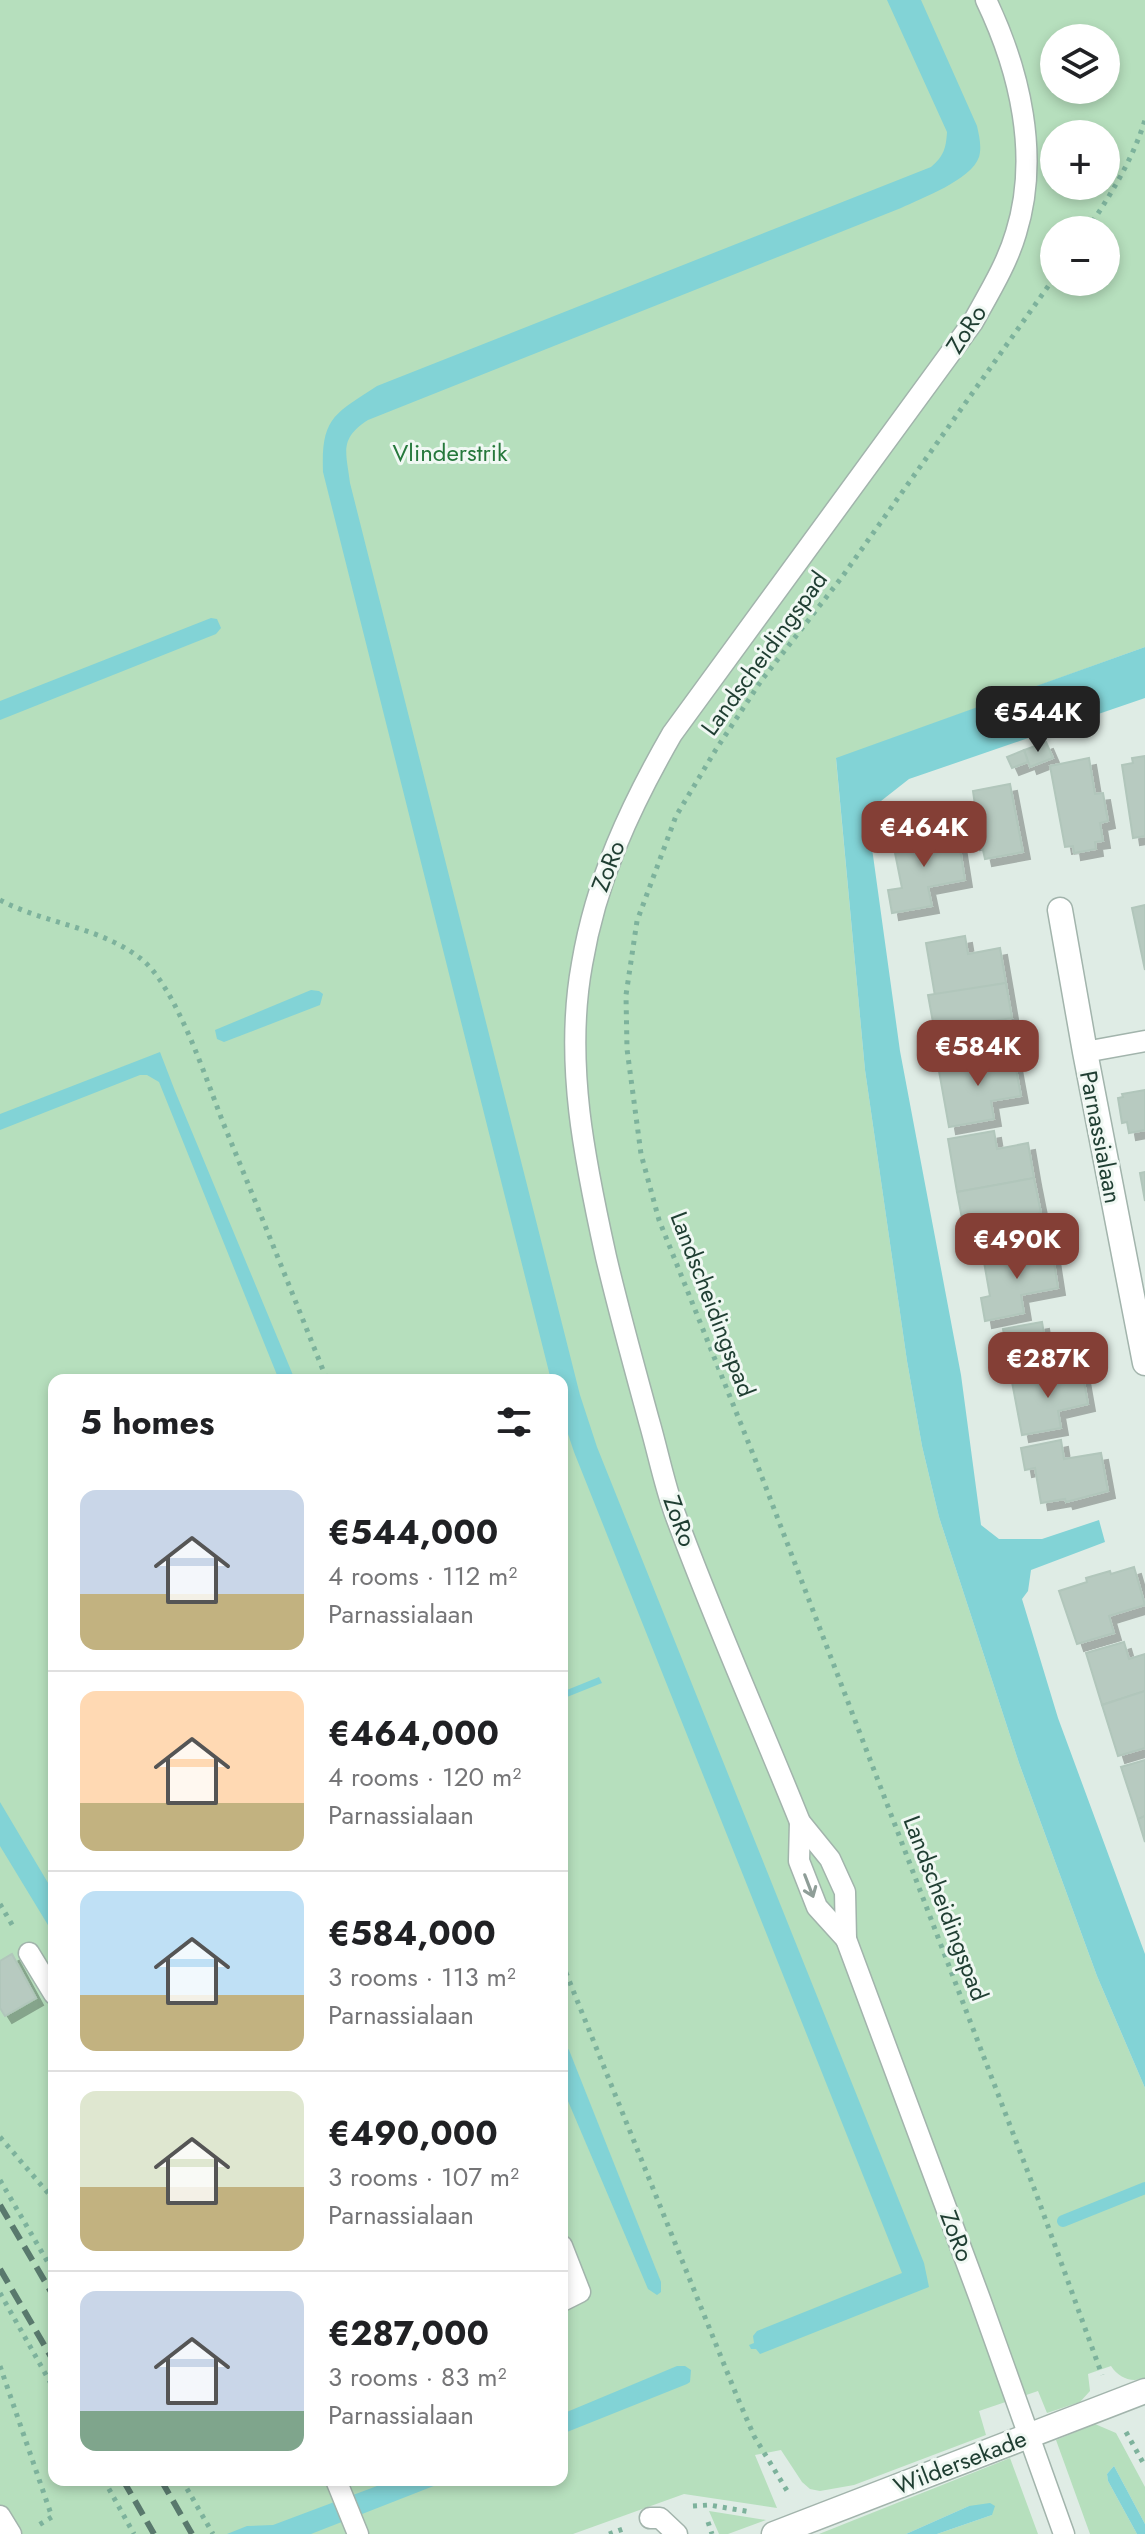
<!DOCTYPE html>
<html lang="en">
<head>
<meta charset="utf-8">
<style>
  :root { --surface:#fff; --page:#f2f2f2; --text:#202124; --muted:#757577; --line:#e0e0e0; --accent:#843f36 }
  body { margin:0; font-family:Jost,sans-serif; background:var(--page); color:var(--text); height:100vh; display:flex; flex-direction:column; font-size:30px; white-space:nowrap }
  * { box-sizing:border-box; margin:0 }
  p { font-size:26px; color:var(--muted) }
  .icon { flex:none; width:44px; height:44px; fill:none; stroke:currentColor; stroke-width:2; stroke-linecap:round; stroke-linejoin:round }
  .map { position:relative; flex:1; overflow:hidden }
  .side { position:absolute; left:48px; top:1374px; width:520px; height:1112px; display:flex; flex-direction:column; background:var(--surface); border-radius:16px; box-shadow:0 4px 12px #0003 }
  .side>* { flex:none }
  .buttons { position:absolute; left:1040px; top:24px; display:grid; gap:16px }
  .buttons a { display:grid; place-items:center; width:80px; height:80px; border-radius:50%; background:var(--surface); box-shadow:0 4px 12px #0003; font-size:40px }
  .price { position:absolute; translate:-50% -68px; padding:0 18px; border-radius:16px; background:var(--accent); color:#fff; font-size:26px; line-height:52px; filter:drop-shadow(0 2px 4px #0008) }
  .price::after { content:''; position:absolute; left:50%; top:48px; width:24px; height:18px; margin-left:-12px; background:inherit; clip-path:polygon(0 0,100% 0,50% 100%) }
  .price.on { background:#222; color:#fff }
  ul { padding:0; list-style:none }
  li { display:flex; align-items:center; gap:24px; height:200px; padding:0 32px }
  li+li { border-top:2px solid var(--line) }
  li span { display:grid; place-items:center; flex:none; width:224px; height:160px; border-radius:16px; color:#555 }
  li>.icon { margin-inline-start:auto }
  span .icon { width:96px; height:96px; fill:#fffc; stroke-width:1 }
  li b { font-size:34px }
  h2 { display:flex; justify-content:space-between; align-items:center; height:96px; padding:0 32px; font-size:34px }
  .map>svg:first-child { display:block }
  .green { fill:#b6dfbd; fill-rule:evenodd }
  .water { fill:#82d3d6 }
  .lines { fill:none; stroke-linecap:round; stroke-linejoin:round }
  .stream { stroke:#82d3d6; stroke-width:12 }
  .building { fill:#b7cac0; stroke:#b1c6bb; stroke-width:2; filter:url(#shadow) }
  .service-casing { stroke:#a2b4ac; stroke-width:23 }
  .minor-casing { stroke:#a2b4ac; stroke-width:27 }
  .path { stroke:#7db29c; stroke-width:5; stroke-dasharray:4 6; stroke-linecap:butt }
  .service { stroke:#fff; stroke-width:20 }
  .minor { stroke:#fff; stroke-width:24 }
  .rail { stroke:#59796d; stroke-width:6; stroke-dasharray:16 8; stroke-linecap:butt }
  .oneway { stroke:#8f9e98 }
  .labels { text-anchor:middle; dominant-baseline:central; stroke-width:6; stroke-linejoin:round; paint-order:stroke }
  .street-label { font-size:24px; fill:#1f3e32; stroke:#f0f8f3 }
  .park-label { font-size:24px; fill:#26783c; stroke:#f0f8f3 }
</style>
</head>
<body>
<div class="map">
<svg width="1145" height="2534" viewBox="0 0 1145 2534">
  <defs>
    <filter id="shadow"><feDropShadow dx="7" dy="7" stdDeviation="0" flood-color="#0004"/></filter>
  </defs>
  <rect width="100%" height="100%" fill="#dfece5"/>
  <!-- green -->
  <g class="green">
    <path d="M0 0H1145V647L836 759 865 1070 907 1361 922 1446 939 1517 1019 1763 1097 1976 1145 2088V2378C1131 2383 1119 2378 1111 2366L1088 2374 1090 2391 1080 2402 1047 2413 1038 2391 979 2411 986 2435 854 2485 820 2491 810 2489 802 2482 781 2450 755 2455 777 2508 684 2494 573 2534H0ZM1054 38H1106V90H1054ZM1054 134H1106V186H1054ZM1054 230H1106V282H1054ZM54 1380H562V2480H54Z"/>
    <path d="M1095 2424 1116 2433 1145 2487V2524L1114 2466 1107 2474 1108 2481 1137 2534H1090L1056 2440Z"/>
    <path d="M1010 2458 1038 2534H937L992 2515 969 2506 906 2534H819Z"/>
    <path d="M709 2511 766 2520 728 2534H719Z"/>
  </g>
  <!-- water -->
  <g class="water">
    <path d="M887 0H921L977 126C979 135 982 147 979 157 971 180 922 198 901 208L368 420C339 439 346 451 350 483L580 1395 597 1447 924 2263 929 2287 760 2354 756 2349H751L749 2345 754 2343 753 2336 757 2331 902 2273 574 1452 562 1416V1380H551L323 472C321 418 334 414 377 386L931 167C944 156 946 148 947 132Z"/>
    <path d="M211 618 217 619 221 628 216 634 0 720V701Z"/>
    <path d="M1145 647V698L909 779 867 812 900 1051 961 1375 981 1525 999 1539H1042L1099 1520 1105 1542 1031 1570 1028 1591 1022 1599 1058 1718 1145 1954V2088L1097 1976 1019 1763 939 1517 922 1446 907 1361 865 1070 836 758Z"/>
    <path d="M311 990 319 991 323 994 320 1005 224 1042 217 1039 215 1030Z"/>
    <path d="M160 1052 175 1091 295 1380H279L159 1082 147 1075H140L0 1130V1114Z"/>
    <path d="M599 1677 602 1683 562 1699V1692Z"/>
    <path d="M0 1802 54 1893V1935L0 1846Z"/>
    <path d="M562 2042 569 2050 661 2282V2292L657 2295 648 2289 562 2087Z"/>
    <path d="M677 2366H685L691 2370 690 2382 687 2384 562 2434V2414Z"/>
    <path d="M1114 2466 1145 2524V2534H1137L1108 2481 1107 2474Z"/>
    <path d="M393 2480H449L311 2534H227L247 2526 273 2525Z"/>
    <path d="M990 2503 995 2506 992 2515 937 2534H906L969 2506Z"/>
  </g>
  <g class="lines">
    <!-- stream -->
    <path class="stream" d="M1063 2221 1145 2188"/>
  </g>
  <!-- building -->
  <g class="building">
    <path d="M1046 742 1053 758 1030 767 1024 750Z"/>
    <path d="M1024 750 1028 762 1012 768 1007 757Z"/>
    <path d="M1145 756V836L1133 838 1122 765 1133 763 1132 758Z"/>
    <path d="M1089 758 1095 794 1103 793 1108 821 1100 823 1103 841 1095 842 1096 849 1074 853 1073 846 1065 847 1050 766Z"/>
    <path d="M1010 784 1023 852 985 859 981 841 973 843 968 814 976 812 973 791Z"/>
    <path d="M931 823 935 846 959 842 965 880 928 887 932 906 892 913 888 890 902 888 895 853 911 850 907 828Z"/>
    <path d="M1145 905V970L1132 908Z"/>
    <path d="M965 936 968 954 1000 948 1006 983 935 996 926 943Z"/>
    <path d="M1006 983 1012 1018 981 1023 984 1042 938 1050 928 995Z"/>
    <path d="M995 1052 996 1061 1014 1058 1021 1096 991 1101 994 1119 949 1127 939 1071 968 1066 966 1058Z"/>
    <path d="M1145 1090V1130L1129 1133 1127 1122 1122 1123 1118 1098 1123 1097 1122 1094Z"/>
    <path d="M994 1131 997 1149 1028 1143 1034 1178 957 1192 948 1139Z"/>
    <path d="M1145 1172V1201L1140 1173Z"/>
    <path d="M1034 1178 1041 1213 1009 1219 1013 1237 967 1245 957 1192Z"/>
    <path d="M1033 1246 1034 1252 1052 1249 1058 1288 1021 1295 1024 1313 985 1321 981 1298 990 1296 984 1262 1008 1257 1007 1251Z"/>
    <path d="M1042 1322 1045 1340 1076 1335 1082 1370 1012 1382 1003 1329Z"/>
    <path d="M1082 1370 1088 1404 1058 1411 1061 1428 1022 1435 1012 1382Z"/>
    <path d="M1061 1440 1064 1459 1101 1453 1108 1491 1066 1502 1065 1499 1041 1503 1035 1468 1025 1470 1021 1448Z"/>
    <path d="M1134 1567 1145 1605 1109 1616 1114 1633 1077 1644 1059 1591 1087 1582 1086 1578 1110 1571 1111 1574Z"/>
    <path d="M1124 1642 1129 1659 1145 1654V1691L1102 1705 1086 1653Z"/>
    <path d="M1145 1691V1748L1118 1756 1102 1705Z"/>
    <path d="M1145 1760V1816L1138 1819 1121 1767Z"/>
    <path d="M1145 1816V1842L1138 1819Z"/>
    <path d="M12 1954 36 1998 5 2016 0 2008V1961Z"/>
  </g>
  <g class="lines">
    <defs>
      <g id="service">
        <path d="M986 0C1020 71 1040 156 1016 233 1007 264 989 293 973 322L672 734C630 807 596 880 582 964 564 1062 585 1162 606 1257 619 1312 634 1366 649 1421 658 1452 664 1484 675 1514 713 1618 759 1720 800 1822L830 1859 845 1892 846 1939 980 2299 1064 2534"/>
        <path d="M1085 1052 1145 1041"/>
        <path d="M800 1822 799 1861 817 1907 846 1939"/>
        <path d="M29 1953 54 1994"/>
        <path d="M562 2246 580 2292 562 2301"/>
        <path d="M336 2480 358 2534"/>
        <path d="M0 2516 11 2534"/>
        <path d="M650 2518H660L677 2534"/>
      </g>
      <g id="minor">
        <path d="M1060 910 1085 1052 1145 1363"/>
        <path d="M774 2534 1145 2391"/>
      </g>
    </defs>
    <!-- service casing -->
    <use href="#service" class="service-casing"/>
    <!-- minor casing -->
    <use href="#minor" class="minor-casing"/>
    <!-- path -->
    <g class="path">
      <path d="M1087 230C1110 196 1133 159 1145 120"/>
      <path d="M1054 278 842 577 761 681 715 751 676 816 637 921 626 995 627 1049 641 1154 659 1220 755 1459 1037 2196 1102 2375"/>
      <path d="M0 900C45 924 98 926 140 958 176 985 207 1082 224 1125 259 1210 293 1295 327 1380"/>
      <path d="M0 1904 14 1928"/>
      <path d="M562 1963 736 2394 754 2436 789 2494"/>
      <path d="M0 2137 54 2200"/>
      <path d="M0 2180 54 2273"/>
      <path d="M0 2293 54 2389"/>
      <path d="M0 2366 52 2517 37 2526"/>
      <path d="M1126 2432 1145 2466"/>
      <path d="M104 2480 134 2534"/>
      <path d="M182 2480 213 2534"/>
      <path d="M693 2506 709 2505 751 2512"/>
      <path d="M708 2522 712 2534"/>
      <path d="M609 2534 623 2529"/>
    </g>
    <!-- service -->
    <use href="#service" class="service"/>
    <!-- minor -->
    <use href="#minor" class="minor"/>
    <!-- rail -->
    <g class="rail">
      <path d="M0 2205 54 2297"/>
      <path d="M0 2269 54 2362"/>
      <path d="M123 2480 154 2534"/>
      <path d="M161 2480 192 2534"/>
    </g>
  </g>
  <!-- one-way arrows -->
  <defs><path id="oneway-shaft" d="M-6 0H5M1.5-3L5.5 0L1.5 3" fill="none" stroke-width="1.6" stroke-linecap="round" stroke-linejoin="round" transform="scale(2)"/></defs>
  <use class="oneway" href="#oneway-shaft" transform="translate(809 1886) rotate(69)"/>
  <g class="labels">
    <!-- street labels -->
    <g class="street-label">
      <text transform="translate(966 329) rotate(-57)">ZoRo</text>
      <text transform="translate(764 653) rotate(-54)">Landscheidingspad</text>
      <text transform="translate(608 866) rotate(-69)">ZoRo</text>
      <text transform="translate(1101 1137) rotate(79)">Parnassialaan</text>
      <text transform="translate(713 1304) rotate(69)">Landscheidingspad</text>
      <text transform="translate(680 1521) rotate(70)">ZoRo</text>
      <text transform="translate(946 1908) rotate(69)">Landscheidingspad</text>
      <text transform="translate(957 2236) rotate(69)">ZoRo</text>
      <text transform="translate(960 2462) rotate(-21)">Wildersekade</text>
    </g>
    <!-- park labels -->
    <g class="park-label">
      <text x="450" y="452">Vlinderstrik</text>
    </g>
  </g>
</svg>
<div class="buttons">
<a><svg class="icon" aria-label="layers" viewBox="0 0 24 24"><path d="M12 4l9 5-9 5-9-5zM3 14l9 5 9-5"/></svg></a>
<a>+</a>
<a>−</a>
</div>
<b class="price on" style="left:1038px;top:754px">€544K</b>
<b class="price" style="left:924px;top:869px">€464K</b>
<b class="price" style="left:978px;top:1088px">€584K</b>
<b class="price" style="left:1017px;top:1281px">€490K</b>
<b class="price" style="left:1048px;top:1400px">€287K</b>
<section class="side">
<h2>5 homes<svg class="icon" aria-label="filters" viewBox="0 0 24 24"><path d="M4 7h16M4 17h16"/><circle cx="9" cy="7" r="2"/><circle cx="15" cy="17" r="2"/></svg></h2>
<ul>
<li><span style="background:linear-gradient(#c9d6e8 65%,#c2b280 0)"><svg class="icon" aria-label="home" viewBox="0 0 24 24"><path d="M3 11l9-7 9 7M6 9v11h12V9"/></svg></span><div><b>€544,000</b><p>4 rooms · 112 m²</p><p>Parnassialaan</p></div></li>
<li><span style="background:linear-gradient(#ffd9b3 70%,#c2b280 0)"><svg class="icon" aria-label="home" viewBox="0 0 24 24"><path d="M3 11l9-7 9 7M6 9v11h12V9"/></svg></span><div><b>€464,000</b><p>4 rooms · 120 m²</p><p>Parnassialaan</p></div></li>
<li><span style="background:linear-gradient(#bfe0f5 65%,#c2b280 0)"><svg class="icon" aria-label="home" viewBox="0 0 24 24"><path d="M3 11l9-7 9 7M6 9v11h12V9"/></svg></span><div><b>€584,000</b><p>3 rooms · 113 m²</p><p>Parnassialaan</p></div></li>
<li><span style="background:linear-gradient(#dfe7d0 60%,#c2b280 0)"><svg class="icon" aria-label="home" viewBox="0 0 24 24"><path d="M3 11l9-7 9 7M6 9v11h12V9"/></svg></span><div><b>€490,000</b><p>3 rooms · 107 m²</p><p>Parnassialaan</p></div></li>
<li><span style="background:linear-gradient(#c9d6e8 75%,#7fa58c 0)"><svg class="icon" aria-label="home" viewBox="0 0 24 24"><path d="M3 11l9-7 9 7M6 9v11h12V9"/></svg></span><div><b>€287,000</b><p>3 rooms · 83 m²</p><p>Parnassialaan</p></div></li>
</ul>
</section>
</div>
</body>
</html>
